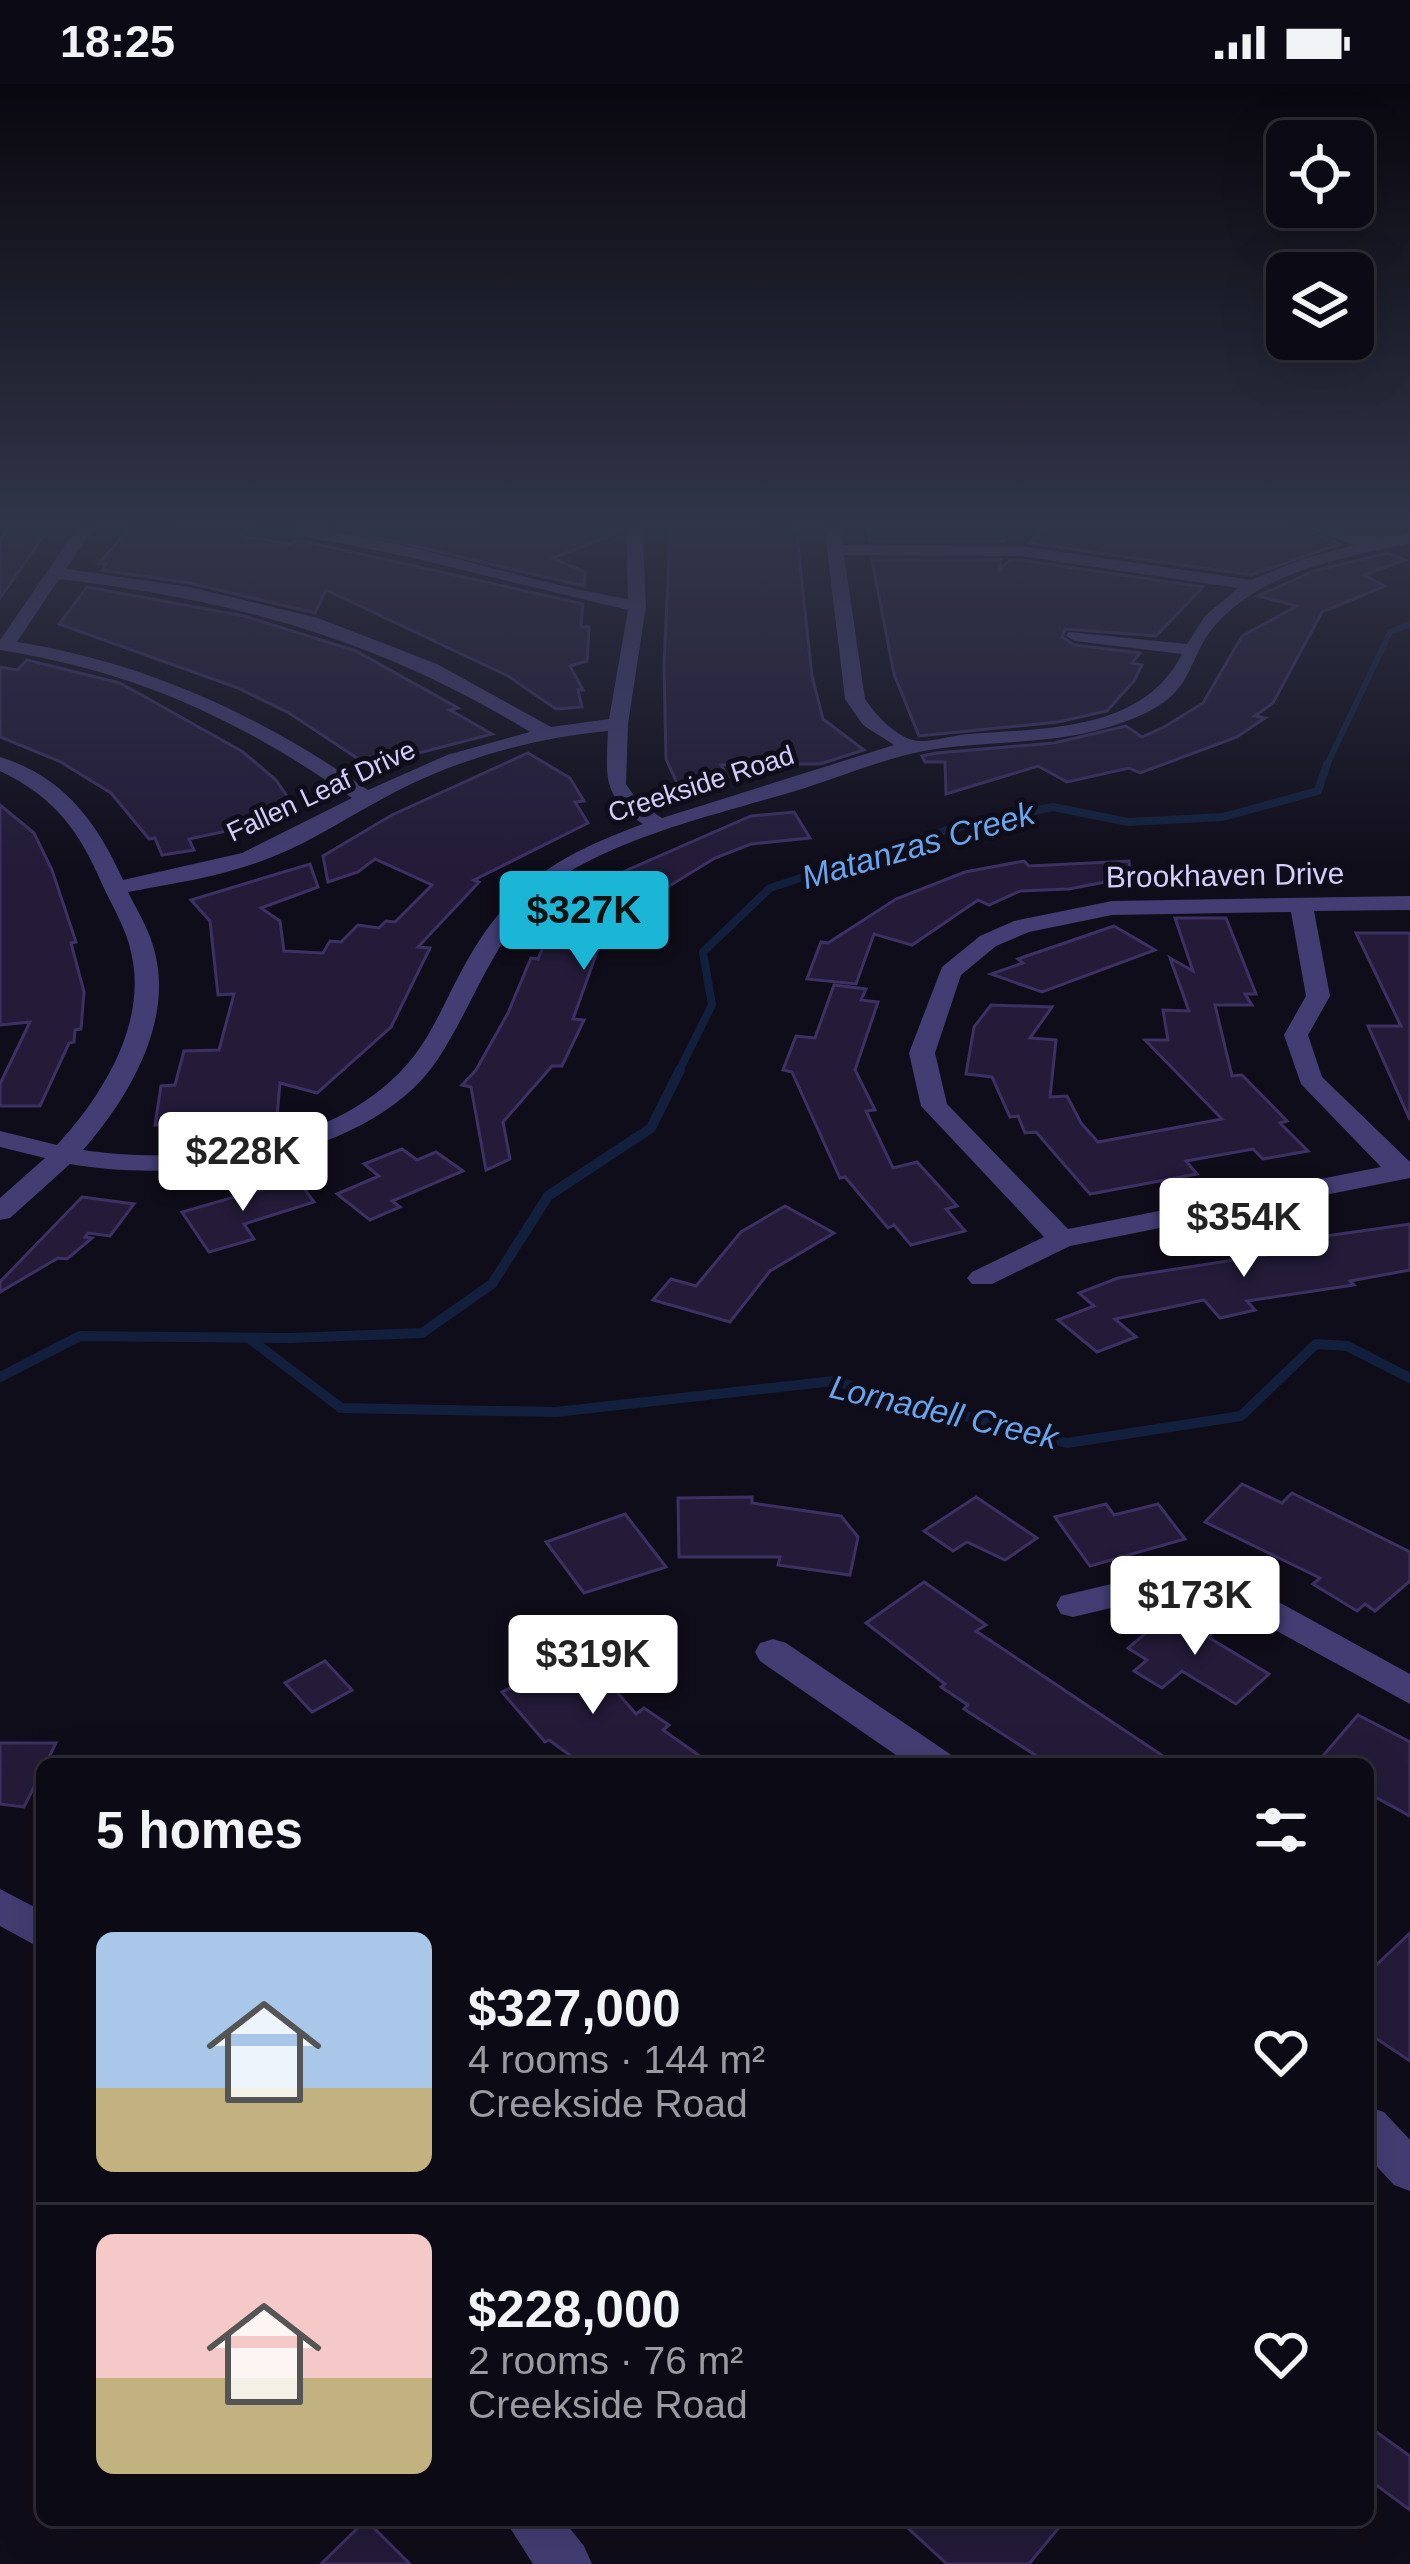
<!DOCTYPE html>
<html lang="en">
<head>
<meta charset="utf-8">
<style>
  :root { --surface:#0c0a14; --page:#15131d; --text:#f1f3f6; --muted:#9a9aa0; --line:#2c2b34; --accent:#1bb6d6 }
  body { margin:0; font-family:Helvetica,sans-serif; background:var(--page); color:var(--text); height:100vh; display:flex; flex-direction:column; font-size:45px; white-space:nowrap }
  * { box-sizing:border-box; margin:0 }
  p { font-size:39px; color:var(--muted) }
  .icon { flex:none; width:66px; height:66px; fill:none; stroke:currentColor; stroke-width:2; stroke-linecap:round; stroke-linejoin:round }
  .map { position:relative; flex:1; overflow:hidden }
  .sheet { position:absolute; left:36px; top:1674px; width:1338px; height:768px; display:flex; flex-direction:column; background:var(--surface); border-radius:18px; box-shadow:0 12px 48px #0002,0 0 0 3px var(--line) }
  .sheet>* { flex:none }
  .fabs { position:absolute; left:1266px; top:36px; display:grid; gap:24px }
  .fabs a { display:grid; place-items:center; width:108px; height:108px; border-radius:18px; background:var(--surface); box-shadow:0 12px 48px #0002,0 0 0 3px var(--line); font-size:60px }
  .price { position:absolute; translate:-50% -102px; padding:0 27px; border-radius:12px; background:#fff; color:#222; font-size:39px; line-height:78px; filter:drop-shadow(0 3px 6px #0008) }
  .price::after { content:''; position:absolute; left:50%; top:72px; width:36px; height:27px; margin-left:-18px; background:inherit; clip-path:polygon(0 0,100% 0,50% 100%) }
  .price.selected { background:var(--accent); color:#111 }
  ul { padding:0; list-style:none }
  li { display:flex; align-items:center; gap:36px; height:300px; padding:0 60px }
  li+li { border-top:3px solid var(--line) }
  li span { display:grid; place-items:center; flex:none; width:336px; height:240px; border-radius:18px; color:#555 }
  li>.icon { margin-inline-start:auto }
  span .icon { width:144px; height:144px; fill:#fffc; stroke-width:1 }
  li b { font-size:51px }
  h2 { display:flex; justify-content:space-between; align-items:center; height:144px; padding:0 60px; font-size:51px }
  .status { display:flex; justify-content:space-between; align-items:center; height:84px; padding:0 60px; background:var(--surface); direction:ltr }
  .status svg { height:33px; fill:currentColor }
  .map>svg:first-child { display:block }
  .lines { fill:none; stroke-linecap:round; stroke-linejoin:round }
  .stream-far2 { stroke:#12203d; stroke-width:6 }
  .stream-far1 { stroke:#12203d; stroke-width:8 }
  .stream { stroke:#12203d; stroke-width:10 }
  .building { fill:#231b38; stroke:#3d3062; stroke-width:3 }
  .minor { fill:#433d73; fill-rule:evenodd }
  .labels { text-anchor:middle; dominant-baseline:central; stroke-width:10; stroke-linejoin:round; paint-order:stroke }
  .far-street-label { font-size:27px; fill:#d4ccf9; stroke:#100d1a }
  .street-label { font-size:30px; fill:#d4ccf9; stroke:#100d1a }
  .water-label { font-size:33px; font-style:italic; fill:#67a5ec; stroke:#100d1a }
</style>
</head>
<body>
<div class="status"><b>18:25</b><svg viewBox="0 0 49 12"><path d="M0 12V9h3v3zM5 12V6h3v6zM10 12V3h3v9zM15 12V0h3v12zM26 1h20v11H26zM47 4h2v5h-2z"/></svg></div>
<div class="map">
<svg width="1410" height="2480" viewBox="0 0 1410 2480">
  <rect width="100%" height="100%" fill="#100d1a"/>
  <g class="lines">
    <!-- stream-far2 -->
    <path class="stream-far2" d="M1326 683 1390 548 1410 540"/>
    <!-- stream-far1 -->
    <path class="stream-far1" d="M678 989 712 921 703 868 770 804 950 745 1053 723 1128 738 1223 733 1318 707 1327 680"/>
    <!-- stream -->
    <g class="stream">
      <path d="M250 1255 341 1324 556 1328 834 1297 1067 1359 1241 1332 1316 1260 1347 1262 1410 1294"/>
      <path d="M0 1293 80 1252 291 1254 422 1249 492 1200 548 1112 651 1044 680 986"/>
    </g>
  </g>
  <!-- building -->
  <g class="building">
    <path d="M335 439H491L485 442 622 443V447L553 474 585 488 584 502 329 442Z"/>
    <path d="M740 439 796 444 812 592 823 635 864 666 820 680H790L785 675 769 680 721 681 728 693 681 708 666 675 664 581 670 452 674 445 730 446 740 444Z"/>
    <path d="M868 439H987L1007 440 1004 457H870Z"/>
    <path d="M1108 439H1287L1340 460 1251 491 1029 459 1045 445 1099 448Z"/>
    <path d="M133 441 197 445 291 460 299 456 583 520 581 543H589L587 577 570 582 583 606H578L582 623 556 625 508 592 326 506 315 529 190 499 102 486 106 480H98Z"/>
    <path d="M7 446H48L0 514V456Z"/>
    <path d="M1388 469 1405 476 1364 491 1385 502 1322 528 1273 619 1255 632 1265 634 1237 653 1140 689 1129 684 1067 698 1038 682 946 710 945 678H925L922 672 936 669 1054 659 1126 642 1142 653 1164 643 1203 619 1242 552 1297 522 1258 512 1314 487Z"/>
    <path d="M872 476H1001L999 486 1010 476H1020L1203 503 1156 552 1065 545 1062 553 1074 561 1140 569 1132 579 1142 581 1134 597 1107 627 1058 638 919 652 894 590Z"/>
    <path d="M87 503 244 532 356 567 458 624 450 626 492 650 369 682 289 629 238 604 59 540Z"/>
    <path d="M27 576 120 599 243 668 276 696 295 724 263 729 269 738 189 755 194 766 162 771 155 754 149 755 111 709 59 677 0 653V583L17 586Z"/>
    <path d="M528 669 570 694 584 717 575 718 588 739 474 796 479 798 418 863 430 864 391 943 317 1009 280 999 277 1032 155 1041 161 1002 175 1001 184 967 219 966 234 910 218 911 210 837 191 816 310 780 318 803 261 824 280 837 284 867 323 869 330 857 341 858 358 841 379 844 386 837 395 838 432 801 375 775 358 788 328 798 323 772 392 731Z"/>
    <path d="M0 721 34 749 52 786 76 858 71 859 84 908 81 945 75 946 74 958 69 959 40 1022H0V1000L30 938 0 941Z"/>
    <path d="M794 728 810 754 751 760 715 774 574 860 599 862 573 935 584 936 562 982H552L503 1038 510 1075 486 1086 471 1003 462 1001 476 986 508 929 531 874 538 875 560 822 593 801 751 732Z"/>
    <path d="M1024 777 1029 782 1129 777 1131 793 1069 805 1020 807 989 821 978 816 912 861 874 850 856 900 807 895 821 858 828 859 896 815 965 788Z"/>
    <path d="M1175 834H1226L1256 910H1245L1252 921H1215L1232 992 1242 991 1287 1037 1280 1039 1308 1067 1263 1075 1253 1065 1186 1077 1197 1090 1090 1110 1036 1048 1025 1049 1018 1032 1010 1033 992 993 966 990 974 943 991 921 1052 923 1030 954 1056 956 1050 1013 1067 1012 1081 1039 1098 1058 1222 1035 1145 956H1168L1163 926 1189 927 1170 874 1193 887Z"/>
    <path d="M1114 842 1155 866 1042 908 991 890 1023 879 1018 875Z"/>
    <path d="M1356 849H1410V1036L1368 942H1401Z"/>
    <path d="M834 901 866 905 861 916 878 918 855 986 875 1026 866 1027 893 1084 917 1078 957 1122 946 1125 965 1147 911 1161 894 1141 888 1144 845 1093 840 1094 792 988 783 986 796 952 815 954Z"/>
    <path d="M402 1065 417 1076 436 1068 463 1087 392 1117 400 1123 370 1136 337 1110 379 1092 364 1080Z"/>
    <path d="M297 1095 314 1118 244 1140 254 1155 209 1168 182 1128Z"/>
    <path d="M82 1113 134 1120 110 1152 88 1149 85 1153 92 1154 67 1175 58 1174 0 1208V1198Z"/>
    <path d="M785 1122 834 1149 770 1187 730 1238 653 1216 671 1195 696 1202 741 1148Z"/>
    <path d="M1297 1136 1312 1154 1410 1140V1186L1350 1197 1354 1201 1247 1217 1255 1226 1220 1234 1204 1216 1115 1235 1136 1253 1097 1268 1058 1236 1094 1222 1079 1209 1118 1194 1292 1167 1279 1151Z"/>
    <path d="M1242 1400 1282 1419 1292 1409 1410 1468V1497L1375 1527 1365 1520 1357 1527 1313 1500 1320 1494 1205 1438Z"/>
    <path d="M752 1413V1419L841 1432 858 1453 850 1491 778 1481 780 1473H679L678 1414Z"/>
    <path d="M976 1413 1037 1454 1005 1476 967 1458 953 1467 924 1447Z"/>
    <path d="M1106 1420 1114 1431 1158 1420 1185 1455 1090 1482 1055 1433Z"/>
    <path d="M625 1430 666 1483 584 1509 546 1458Z"/>
    <path d="M924 1498 986 1541 976 1547 1175 1680H1049L964 1625 968 1621 941 1603 945 1600 866 1539Z"/>
    <path d="M1187 1527 1217 1545 1208 1553 1269 1590 1236 1620 1182 1587 1162 1604 1134 1587 1147 1576 1128 1564 1166 1532 1175 1538Z"/>
    <path d="M581 1567 636 1630 644 1624 669 1641 663 1646 711 1680H582L549 1656 545 1658 502 1608 520 1599 515 1593Z"/>
    <path d="M325 1577 352 1606 312 1628 285 1599Z"/>
    <path d="M1358 1631 1410 1658V1732L1368 1709V1680H1316Z"/>
    <path d="M0 1659H56L24 1723 0 1720Z"/>
    <path d="M1410 1849V1977L1368 1949V1889Z"/>
    <path d="M1368 2342 1410 2372V2426L1368 2395Z"/>
    <path d="M366 2436 410 2480H321Z"/>
    <path d="M899 2436H1065L1029 2480H947Z"/>
  </g>
  <g class="lines">
    <!-- minor -->
    <g class="minor">
      <path d="M86 439H105L87 453 66 485 189 503 318 534 437 580 551 643 609 635 628 526 409 473 236 439C371 438 497 494 628 515L626 439H642L646 522 628 640 626 700 639 719 662 734 894 661 863 641 845 615 824 439H840L843 461 1020 462 1252 496 1302 475 1355 461 1291 439C1341 439 1357 461 1410 449V459C1346 474 1276 484 1226 530 1178 575 1206 609 1124 638 1062 661 999 656 935 665 890 672 848 690 805 704 730 727 651 744 581 781 503 823 483 905 438 975 370 1078 181 1100 70 1080L10 1134 0 1136V1114L45 1074 0 1063V1047L57 1061C103 1011 148 939 131 868 126 844 112 822 102 800 79 746 54 713 0 687V673C63 692 97 738 123 796L242 769 352 714C239 635 137 588 0 566V556L75 447ZM844 471 1020 472 1238 504 1205 532 1187 560 1069 548 1066 552 1075 557 1182 570C1143 648 1044 644 968 650 953 651 927 660 913 656 894 651 875 630 865 615ZM59 495C234 516 379 555 530 648L447 671 368 706C259 631 148 579 17 558ZM608 647C606 693 602 712 643 740 556 772 508 801 463 884 447 913 434 946 414 972 342 1065 190 1082 83 1066 128 1015 173 939 155 869 150 847 138 828 128 808 177 799 226 792 272 773 315 756 354 729 395 708 461 674 534 654 608 647Z"/>
      <path d="M1410 812V826L1314 827 1330 912 1308 951 1322 993 1410 1078V1094L1070 1162 992 1200H972L967 1194 972 1188 1044 1153 921 1022 909 969 942 883 980 852 1014 837 1112 817ZM1291 828 1306 912 1284 951 1301 1000 1381 1083 1068 1145 947 1020 935 969 961 891 996 862 1029 848 1112 831Z"/>
      <path d="M1178 1484 1235 1494 1410 1590V1620L1215 1513 1178 1508 1073 1533 1061 1530 1056 1521 1061 1512Z"/>
      <path d="M773 1555 786 1559 950 1670 956 1680H909L760 1577 755 1568 760 1559Z"/>
      <path d="M0 1805 42 1827V1865L0 1842Z"/>
      <path d="M1368 2023 1384 2028 1410 2056V2107L1394 2101 1368 2073Z"/>
      <path d="M505 2436H563L584 2462 592 2480H533Z"/>
    </g>
  </g>
  <!-- sky -->
  <linearGradient id="sky" x2="0" y2="1"><stop stop-color="#09070e"/><stop offset="0.56" stop-color="#313549"/><stop offset="1" stop-color="#313549" stop-opacity="0"/></linearGradient>
  <rect width="1410" height="786" fill="url(#sky)"/>
  <g class="labels">
    <!-- far-street labels -->
    <g class="far-street-label">
      <text transform="translate(701 700) rotate(-18)">Creekside Road</text>
      <text transform="translate(321 707) rotate(-25)">Fallen Leaf Drive</text>
    </g>
    <!-- street labels -->
    <g class="street-label">
      <text transform="translate(1225 791) rotate(-1)">Brookhaven Drive</text>
    </g>
    <!-- water labels -->
    <g class="water-label">
      <text transform="translate(918 761) rotate(-16)">Matanzas Creek</text>
      <text transform="translate(944 1328) rotate(13)">Lornadell Creek</text>
    </g>
  </g>
</svg>
<div class="fabs">
<a><svg class="icon" aria-label="locate" viewBox="0 0 24 24"><circle cx="12" cy="12" r="6"/><path d="M12 2v4M12 18v4M2 12h4M18 12h4"/></svg></a>
<a><svg class="icon" aria-label="layers" viewBox="0 0 24 24"><path d="M12 4l9 5-9 5-9-5zM3 14l9 5 9-5"/></svg></a>
</div>
<b class="price selected" style="left:584px;top:889px">$327K</b>
<b class="price" style="left:243px;top:1130px">$228K</b>
<b class="price" style="left:1244px;top:1196px">$354K</b>
<b class="price" style="left:1195px;top:1574px">$173K</b>
<b class="price" style="left:593px;top:1633px">$319K</b>
<section class="sheet">
<h2>5 homes<svg class="icon" aria-label="filters" viewBox="0 0 24 24"><path d="M4 7h16M4 17h16"/><circle cx="9" cy="7" r="2"/><circle cx="15" cy="17" r="2"/></svg></h2>
<ul>
<li><span style="background:linear-gradient(#a9c7e8 65%,#c2b280 0)"><svg class="icon" aria-label="home" viewBox="0 0 24 24"><path d="M3 11l9-7 9 7M6 9v11h12V9"/></svg></span><div><b>$327,000</b><p>4 rooms · 144 m²</p><p>Creekside Road</p></div><svg class="icon" aria-label="heart" viewBox="0 0 24 24"><path d="M12 20l-8-8c-3-5 5-10 8-4 3-6 11-1 8 4z"/></svg></li>
<li><span style="background:linear-gradient(#f6c9c9 60%,#c2b280 0)"><svg class="icon" aria-label="home" viewBox="0 0 24 24"><path d="M3 11l9-7 9 7M6 9v11h12V9"/></svg></span><div><b>$228,000</b><p>2 rooms · 76 m²</p><p>Creekside Road</p></div><svg class="icon" aria-label="heart" viewBox="0 0 24 24"><path d="M12 20l-8-8c-3-5 5-10 8-4 3-6 11-1 8 4z"/></svg></li>
</ul>
</section>
</div>
</body>
</html>
